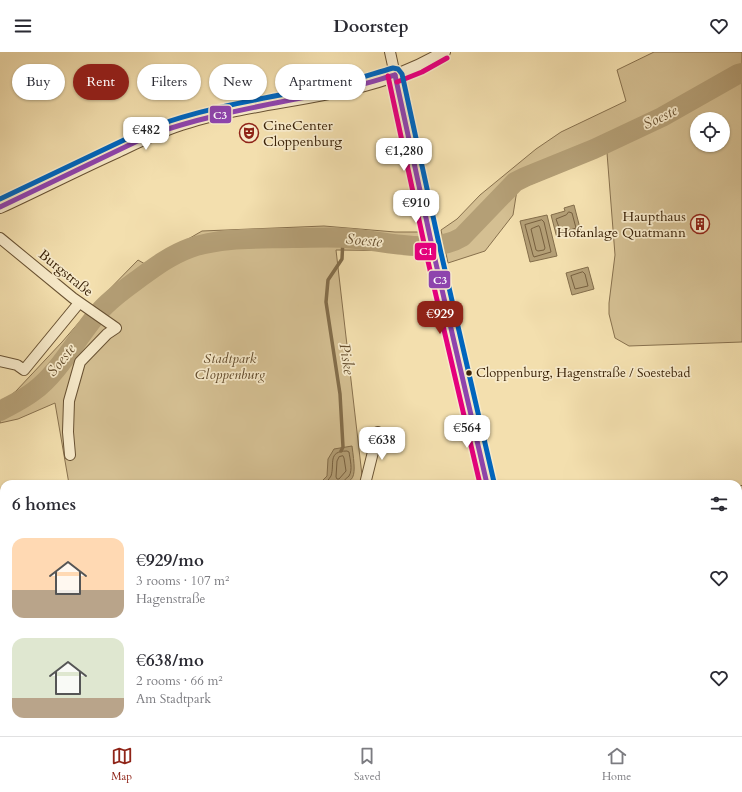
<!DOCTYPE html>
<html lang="en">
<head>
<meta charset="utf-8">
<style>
  :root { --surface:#fff; --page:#f7f7f7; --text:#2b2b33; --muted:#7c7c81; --line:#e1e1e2; --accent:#8f2418 }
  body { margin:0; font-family:Cardo,serif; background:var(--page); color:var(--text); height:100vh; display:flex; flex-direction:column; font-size:15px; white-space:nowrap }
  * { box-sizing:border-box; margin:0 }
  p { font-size:13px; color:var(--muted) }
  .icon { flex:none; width:22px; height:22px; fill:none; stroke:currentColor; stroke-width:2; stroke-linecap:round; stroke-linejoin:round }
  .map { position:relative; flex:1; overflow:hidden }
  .drawer { position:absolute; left:0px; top:428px; width:742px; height:256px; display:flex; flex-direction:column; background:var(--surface); border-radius:12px 12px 0 0; box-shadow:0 1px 3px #0004 }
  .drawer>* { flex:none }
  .banner { position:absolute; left:12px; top:12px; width:400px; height:36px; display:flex; gap:8px }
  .tools { position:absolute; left:690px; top:60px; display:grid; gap:8px }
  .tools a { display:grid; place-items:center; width:40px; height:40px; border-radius:50%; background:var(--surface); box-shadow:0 1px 3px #0004; font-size:20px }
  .price { position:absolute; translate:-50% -34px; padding:0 9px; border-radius:8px; background:#fff; color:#222; font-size:13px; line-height:26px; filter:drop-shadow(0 1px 2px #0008) }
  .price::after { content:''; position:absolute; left:50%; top:24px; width:12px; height:9px; margin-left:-6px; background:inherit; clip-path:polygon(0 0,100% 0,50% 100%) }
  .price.active { background:var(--accent); color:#fff }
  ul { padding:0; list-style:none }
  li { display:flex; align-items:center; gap:12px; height:100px; padding:0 12px }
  li span { display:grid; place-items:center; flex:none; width:112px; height:80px; border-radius:12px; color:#555 }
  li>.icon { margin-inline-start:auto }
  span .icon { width:48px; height:48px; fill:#fffc; stroke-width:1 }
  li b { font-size:17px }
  h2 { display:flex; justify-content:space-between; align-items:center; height:48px; padding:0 12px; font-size:17px }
  .tag { padding:0 14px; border-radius:18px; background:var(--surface); box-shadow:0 1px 3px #0004; font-size:14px; line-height:36px }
  .tag.active { background:var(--accent); color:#fff }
  header { display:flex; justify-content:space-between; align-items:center; height:52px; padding:0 12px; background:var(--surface); font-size:18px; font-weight:600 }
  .dock { display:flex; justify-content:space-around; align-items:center; height:56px; border-top:1px solid var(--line); background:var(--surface); font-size:11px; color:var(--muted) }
  .dock a { display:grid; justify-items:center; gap:2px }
  .dock .active { color:var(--accent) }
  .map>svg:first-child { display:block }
  .green { fill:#d4bf92; stroke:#87704d; fill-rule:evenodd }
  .water { fill:#b49f76; stroke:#836d4a }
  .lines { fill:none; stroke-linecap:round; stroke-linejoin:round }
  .shore { stroke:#77603f; stroke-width:1 }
  .stream { stroke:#836d4a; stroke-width:3.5 }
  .river { stroke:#b49f76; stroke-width:20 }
  .minor-casing { stroke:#685132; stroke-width:12 }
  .tertiary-casing { stroke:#685132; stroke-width:14 }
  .minor { stroke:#f7eaca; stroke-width:10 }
  .tertiary { stroke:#f7eaca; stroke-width:12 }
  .bus-1-casing { stroke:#f7eaca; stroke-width:8 }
  .bus-2-casing { stroke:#f7eaca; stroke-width:8 }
  .bus-3-casing { stroke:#f7eaca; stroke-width:8 }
  .bus-1 { stroke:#8e44ad; stroke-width:5 }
  .bus-2 { stroke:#e5007d; stroke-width:5 }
  .bus-3 { stroke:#0065bd; stroke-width:5 }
  .bus-dot { fill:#3a2208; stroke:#f7eaca; stroke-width:1.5 }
  .labels { text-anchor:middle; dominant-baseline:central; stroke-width:3.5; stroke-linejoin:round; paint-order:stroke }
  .bus-label { font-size:13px; fill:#3a2208; stroke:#f7eaca; text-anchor:start }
  .poi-label { font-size:14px; fill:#3a2208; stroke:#f7eaca; text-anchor:start }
  .street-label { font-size:14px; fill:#3a2208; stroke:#f7eaca }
  .park-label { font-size:14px; font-style:italic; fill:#60492a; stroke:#f7eaca }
  .water-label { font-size:15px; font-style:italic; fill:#654e2e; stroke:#f7eaca }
  .line-badge { stroke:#f7eaca; stroke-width:1.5 }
  .badge-label { font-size:11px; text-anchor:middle; font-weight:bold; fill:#fff }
</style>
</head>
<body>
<header><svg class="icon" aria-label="menu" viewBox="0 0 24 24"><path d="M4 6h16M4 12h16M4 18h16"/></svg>Doorstep<svg class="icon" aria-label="heart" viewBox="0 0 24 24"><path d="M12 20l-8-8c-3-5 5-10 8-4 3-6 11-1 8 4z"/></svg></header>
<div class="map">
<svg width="742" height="684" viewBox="0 0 742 684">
  <rect width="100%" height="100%" fill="#f3dfae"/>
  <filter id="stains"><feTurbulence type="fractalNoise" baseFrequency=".005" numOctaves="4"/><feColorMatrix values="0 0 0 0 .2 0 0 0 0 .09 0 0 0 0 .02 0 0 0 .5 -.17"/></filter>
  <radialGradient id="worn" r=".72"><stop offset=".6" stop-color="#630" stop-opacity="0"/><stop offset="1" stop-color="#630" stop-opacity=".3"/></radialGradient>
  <!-- green -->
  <g class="green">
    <path d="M654 0H742V290L629 294 615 286 609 262V251L615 203 607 101 517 138 513 163 485 199 448 211 441 178 457 167 480 143 536 97 561 80 626 49 617 18ZM697 67H723V93H697Z"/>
    <path d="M324 174 395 180H421L426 199 336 198 363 432H69L55 351 18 367 0 371V352L16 339 62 290 94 253 138 208 145 212 202 179Z"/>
    <path d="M504 680H544L545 684H523Z"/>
  </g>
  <!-- water -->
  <g class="water">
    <path d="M574 153 581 180 557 186 551 163 565 159 564 156Z"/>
    <path d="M547 163 557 204 530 210 520 169Z"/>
    <path d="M588 215 594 237 572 243 566 221Z"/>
    <path d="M352 394C357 432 356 432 319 432L327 424 328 407 334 397Z"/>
  </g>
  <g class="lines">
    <!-- shore -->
    <g class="shore">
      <path d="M569 160 572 161 576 176 561 181 556 167 566 163Z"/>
      <path d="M542 168 544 170 551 200 534 205 533 203 525 173Z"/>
      <path d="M539 174 540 176 545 196 544 198 538 199 536 198 531 177 533 176Z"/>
      <path d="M583 220 585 222 588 234 575 237 571 224Z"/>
      <path d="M343 404 344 406 346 419 339 427H337L336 425 337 409 339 405Z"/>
      <path d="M324 432C327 430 329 427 331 424 335 412 327 399 347 399L349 400C350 407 353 418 349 424 346 427 344 427 343 432"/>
    </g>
    <!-- stream -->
    <path class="stream" d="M341 399 343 395 340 342 326 250 328 228 342 207 343 186"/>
    <!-- river -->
    <path class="river" d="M0 359C11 353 24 347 34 339 59 321 78 284 99 260 111 246 126 236 141 225 156 214 171 203 190 196 222 185 258 187 292 186 310 186 328 185 346 186 381 188 431 204 462 185L515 130 525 125 594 97 662 65 738 22 742 21"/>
    <defs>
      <g id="minor">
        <path d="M390 0 395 23"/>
        <path d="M0 186 73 246 116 276 107 282 80 310 69 349 68 380 70 403"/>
        <path d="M0 309 17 313 24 318 79 251"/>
        <path d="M365 432 378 380"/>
        <path d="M738 441 742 439"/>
        <path d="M40 680 42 684"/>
        <path d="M549 680 550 684"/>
        <path d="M244 684V680"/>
      </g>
      <g id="tertiary">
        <path d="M395 23 434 203 487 432"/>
        <path d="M0 155C39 137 78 117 118 99 141 88 163 77 188 70 272 44 367 48 444 0"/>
        <path d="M430 684 433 680"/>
        <path d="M475 684 480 680"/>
      </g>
    </defs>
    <!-- minor casing -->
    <use href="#minor" class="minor-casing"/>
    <!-- tertiary casing -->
    <use href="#tertiary" class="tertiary-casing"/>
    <!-- minor -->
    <use href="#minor" class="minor"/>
    <!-- tertiary -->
    <use href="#tertiary" class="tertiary"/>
    <defs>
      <g id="bus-1">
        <path d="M395 23 434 203 487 432"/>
        <path d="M0 155 150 83C211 61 276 52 339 38 358 34 377 28 395 23"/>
      </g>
      <g id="bus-2">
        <path d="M388 24 427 205 480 432"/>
        <path d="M397 30 422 20 447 6"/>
      </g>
      <path id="bus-3" d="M0 147 147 77C208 54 273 45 337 32 356 28 375 21 393 16L398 17 402 22 441 201 494 430"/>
    </defs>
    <!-- bus-1 casing -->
    <use href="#bus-1" class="bus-1-casing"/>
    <!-- bus-2 casing -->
    <use href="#bus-2" class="bus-2-casing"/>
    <!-- bus-3 casing -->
    <use href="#bus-3" class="bus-3-casing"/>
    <!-- bus-1 -->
    <use href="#bus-1" class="bus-1"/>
    <!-- bus-2 -->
    <use href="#bus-2" class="bus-2"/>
    <!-- bus-3 -->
    <use href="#bus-3" class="bus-3"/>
  </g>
  <!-- icons -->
  <defs>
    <symbol id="theatre-ring" viewBox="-11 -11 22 22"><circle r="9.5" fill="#f7eaca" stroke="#8f2418" stroke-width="1.5"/><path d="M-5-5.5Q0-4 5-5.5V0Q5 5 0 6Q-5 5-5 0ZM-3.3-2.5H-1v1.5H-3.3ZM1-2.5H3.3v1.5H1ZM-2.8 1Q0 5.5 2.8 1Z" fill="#8f2418"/></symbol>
    <symbol id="building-ring" viewBox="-11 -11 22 22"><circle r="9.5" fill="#f7eaca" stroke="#8f2418" stroke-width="1.5"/><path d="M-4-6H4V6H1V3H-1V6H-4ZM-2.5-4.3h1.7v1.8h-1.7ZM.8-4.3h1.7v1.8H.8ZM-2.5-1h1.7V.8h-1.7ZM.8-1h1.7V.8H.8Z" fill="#8f2418"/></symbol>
  </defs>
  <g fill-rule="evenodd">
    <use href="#theatre-ring" x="238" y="70" width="22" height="22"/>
    <use href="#building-ring" x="689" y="161" width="22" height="22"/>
  </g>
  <!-- markers -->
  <circle class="bus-dot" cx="469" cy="321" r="3.5"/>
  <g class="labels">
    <!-- bus labels -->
    <g class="bus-label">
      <text x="476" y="321">Cloppenburg, Hagenstraße / Soestebad</text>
    </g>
    <!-- poi labels -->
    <g class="poi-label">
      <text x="263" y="73">CineCenter<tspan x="263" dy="16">Cloppenburg</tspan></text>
      <text x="686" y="164" text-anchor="end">Haupthaus<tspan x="686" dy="16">Hofanlage Quatmann</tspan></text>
    </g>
    <!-- street labels -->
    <g class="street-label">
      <text transform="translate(66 221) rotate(39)">Burgstraße</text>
    </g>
    <!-- park labels -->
    <g class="park-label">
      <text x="230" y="306">Stadtpark<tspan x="230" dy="16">Cloppenburg</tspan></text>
    </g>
    <!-- water labels -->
    <g class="water-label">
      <text transform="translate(660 65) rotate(-26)">Soeste</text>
      <text transform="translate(364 188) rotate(5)">Soeste</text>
      <text transform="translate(347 307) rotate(81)">Piske</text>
      <text transform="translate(61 308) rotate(-52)">Soeste</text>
    </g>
  </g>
  <g class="line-badge">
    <rect x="209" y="53" width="23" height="19" rx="4" fill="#8e44ad"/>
    <rect x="414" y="190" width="23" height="19" rx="4" fill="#e5007d"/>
    <rect x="428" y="218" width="23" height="19" rx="4" fill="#8e44ad"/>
  </g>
  <g class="badge-label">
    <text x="220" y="67">C3</text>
    <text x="426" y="203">C1</text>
    <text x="440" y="232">C3</text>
  </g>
  <rect width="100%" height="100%" filter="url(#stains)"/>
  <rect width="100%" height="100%" fill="url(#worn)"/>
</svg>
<div class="tools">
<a><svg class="icon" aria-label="locate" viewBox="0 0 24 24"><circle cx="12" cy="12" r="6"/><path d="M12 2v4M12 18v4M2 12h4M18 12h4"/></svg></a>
</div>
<b class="price" style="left:146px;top:99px">€482</b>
<b class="price" style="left:404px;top:120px">€1,280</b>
<b class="price" style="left:416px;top:172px">€910</b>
<b class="price active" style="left:440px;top:283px">€929</b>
<b class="price" style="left:467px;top:397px">€564</b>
<b class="price" style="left:382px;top:409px">€638</b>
<div class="banner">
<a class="tag">Buy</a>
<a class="tag active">Rent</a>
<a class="tag">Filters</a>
<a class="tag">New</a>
<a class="tag">Apartment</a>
</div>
<section class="drawer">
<h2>6 homes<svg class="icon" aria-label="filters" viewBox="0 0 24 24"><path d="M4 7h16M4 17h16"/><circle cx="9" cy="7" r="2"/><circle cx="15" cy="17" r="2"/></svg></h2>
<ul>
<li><span style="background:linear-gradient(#ffd9b3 65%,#b9a48a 0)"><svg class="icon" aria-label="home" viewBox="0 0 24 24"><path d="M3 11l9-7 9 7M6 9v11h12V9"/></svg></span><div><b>€929/mo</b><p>3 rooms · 107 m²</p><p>Hagenstraße</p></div><svg class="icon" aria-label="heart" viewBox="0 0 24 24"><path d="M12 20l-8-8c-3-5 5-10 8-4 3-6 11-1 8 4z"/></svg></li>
<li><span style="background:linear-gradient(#dfe7d0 75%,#b9a48a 0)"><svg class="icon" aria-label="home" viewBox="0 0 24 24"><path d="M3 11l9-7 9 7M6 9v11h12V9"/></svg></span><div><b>€638/mo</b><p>2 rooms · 66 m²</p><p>Am Stadtpark</p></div><svg class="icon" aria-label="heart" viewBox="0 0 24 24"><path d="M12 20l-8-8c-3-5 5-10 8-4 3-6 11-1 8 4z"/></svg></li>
</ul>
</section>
</div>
<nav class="dock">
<a class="active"><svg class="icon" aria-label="map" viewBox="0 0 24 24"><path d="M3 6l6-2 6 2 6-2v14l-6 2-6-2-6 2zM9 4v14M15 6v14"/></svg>Map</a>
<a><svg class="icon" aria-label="saved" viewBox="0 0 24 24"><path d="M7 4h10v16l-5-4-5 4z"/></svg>Saved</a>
<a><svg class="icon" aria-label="home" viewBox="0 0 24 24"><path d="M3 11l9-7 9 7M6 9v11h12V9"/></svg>Home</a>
</nav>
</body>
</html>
